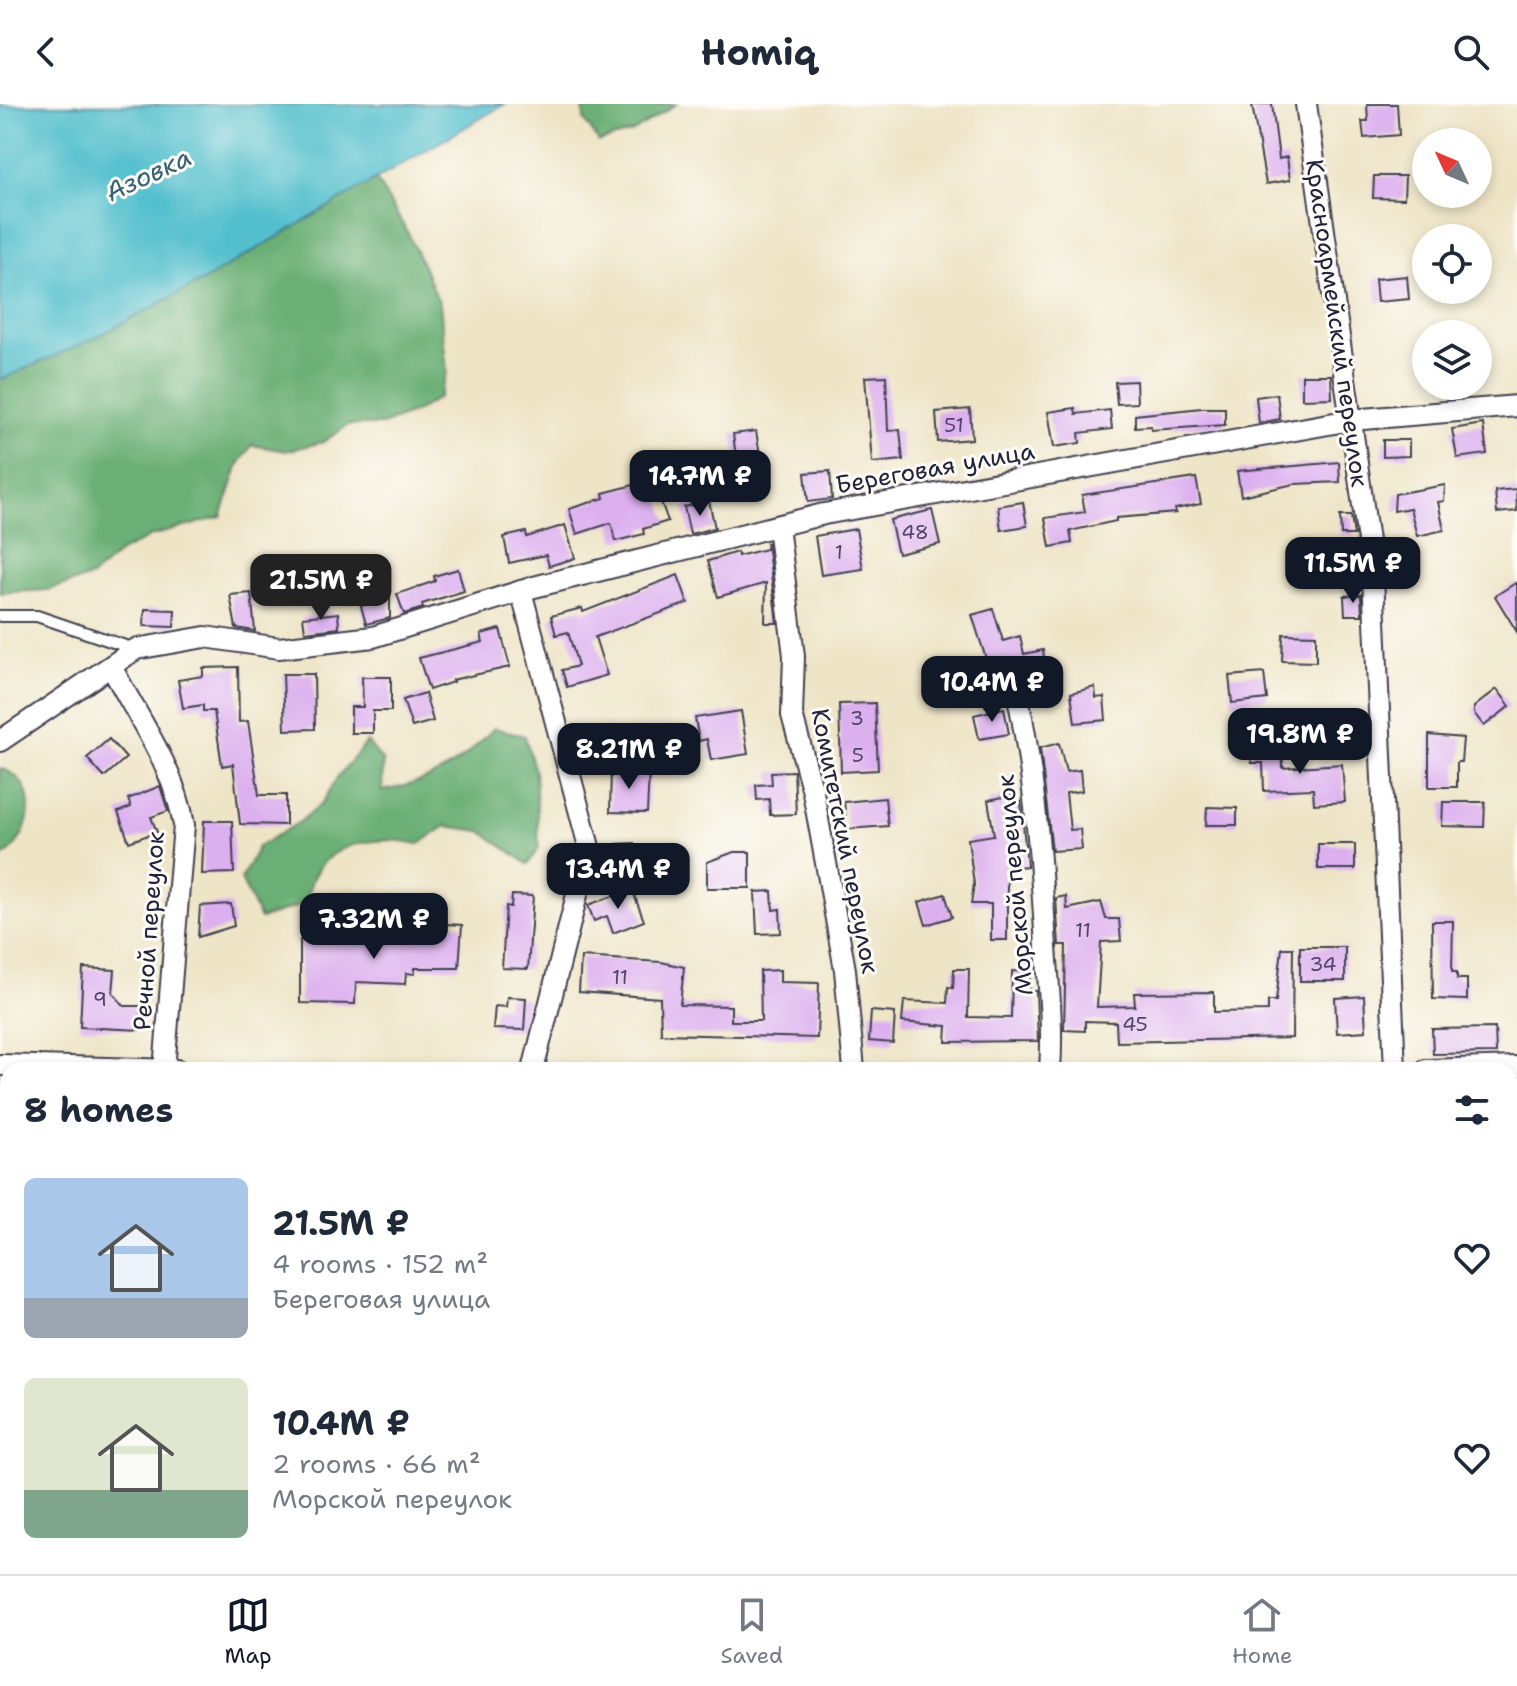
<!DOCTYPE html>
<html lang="en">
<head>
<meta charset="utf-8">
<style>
  :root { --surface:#fff; --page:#f2f2f3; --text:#1f2937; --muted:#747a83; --line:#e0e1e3; --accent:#111827 }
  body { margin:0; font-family:"Shantell Sans",sans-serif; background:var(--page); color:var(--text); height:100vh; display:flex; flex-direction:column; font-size:30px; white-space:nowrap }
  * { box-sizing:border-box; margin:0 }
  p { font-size:26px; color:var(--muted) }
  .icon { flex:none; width:44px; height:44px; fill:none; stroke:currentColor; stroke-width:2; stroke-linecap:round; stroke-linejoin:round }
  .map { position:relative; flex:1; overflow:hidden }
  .side { position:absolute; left:0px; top:958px; width:1518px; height:512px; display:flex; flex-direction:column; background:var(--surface); border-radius:24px 24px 0 0; box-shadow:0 4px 12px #0003 }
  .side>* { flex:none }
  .needle { width:52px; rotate:314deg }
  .controls { position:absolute; left:1412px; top:24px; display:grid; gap:16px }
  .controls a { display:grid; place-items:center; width:80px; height:80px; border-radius:50%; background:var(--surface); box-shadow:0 4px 12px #0003; font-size:40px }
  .price { position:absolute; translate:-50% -68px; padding:0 18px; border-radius:16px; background:var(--accent); color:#fff; font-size:26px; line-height:52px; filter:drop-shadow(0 2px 4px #0008) }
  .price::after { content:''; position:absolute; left:50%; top:48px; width:24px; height:18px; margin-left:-12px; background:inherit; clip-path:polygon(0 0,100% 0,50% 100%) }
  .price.current { background:#222; color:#fff }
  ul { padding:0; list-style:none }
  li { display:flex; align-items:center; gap:24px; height:200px; padding:0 24px }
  li span { display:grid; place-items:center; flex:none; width:224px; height:160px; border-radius:12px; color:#555 }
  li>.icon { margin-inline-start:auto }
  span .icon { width:96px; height:96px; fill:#fffc; stroke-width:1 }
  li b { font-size:34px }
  h2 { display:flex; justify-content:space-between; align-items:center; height:96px; padding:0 24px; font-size:34px }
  header { display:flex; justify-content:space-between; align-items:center; height:104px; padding:0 24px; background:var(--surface); font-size:36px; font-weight:700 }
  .menu { display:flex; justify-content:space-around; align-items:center; height:112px; border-top:2px solid var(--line); background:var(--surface); font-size:22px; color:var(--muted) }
  .menu a { display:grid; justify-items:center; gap:4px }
  .menu .current { color:var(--accent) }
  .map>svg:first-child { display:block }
  .forest { fill:#6baf74; stroke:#466858; stroke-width:2 }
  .water { fill:#53bfcd; stroke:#3a7084; stroke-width:2 }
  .building { fill:#dcafef }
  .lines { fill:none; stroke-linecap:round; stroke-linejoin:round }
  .service-casing { stroke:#413f50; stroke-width:14 }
  .minor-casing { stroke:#413f50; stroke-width:24 }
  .tertiary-casing { stroke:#413f50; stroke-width:30 }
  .path { stroke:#413f50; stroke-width:3; stroke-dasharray:6 6; stroke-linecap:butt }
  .service { stroke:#fff; stroke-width:10 }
  .minor { stroke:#fff; stroke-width:20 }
  .tertiary { stroke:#fff; stroke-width:26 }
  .labels { text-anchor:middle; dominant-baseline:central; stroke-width:6; stroke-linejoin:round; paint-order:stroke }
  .number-label { font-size:20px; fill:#504568 }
  .street-label { font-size:24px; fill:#22223b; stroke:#fdfcf7 }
  .water-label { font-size:26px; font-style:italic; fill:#366175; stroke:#fdfcf7 }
</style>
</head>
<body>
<header><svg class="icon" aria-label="back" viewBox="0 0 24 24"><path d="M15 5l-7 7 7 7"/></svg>Homiq<svg class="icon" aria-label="search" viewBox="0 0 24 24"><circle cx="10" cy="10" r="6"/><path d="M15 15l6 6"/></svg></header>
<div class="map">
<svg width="1517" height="1470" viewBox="0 0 1517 1470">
  <rect width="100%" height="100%" fill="#fdfcf7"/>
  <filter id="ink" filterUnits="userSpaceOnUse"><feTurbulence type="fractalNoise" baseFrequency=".0125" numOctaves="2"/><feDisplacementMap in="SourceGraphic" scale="16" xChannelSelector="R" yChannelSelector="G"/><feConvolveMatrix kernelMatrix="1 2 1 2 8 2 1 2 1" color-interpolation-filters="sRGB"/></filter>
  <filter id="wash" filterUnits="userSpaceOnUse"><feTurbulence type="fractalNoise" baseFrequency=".006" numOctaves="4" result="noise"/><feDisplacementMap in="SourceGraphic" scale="32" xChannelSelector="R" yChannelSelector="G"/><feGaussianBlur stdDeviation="1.8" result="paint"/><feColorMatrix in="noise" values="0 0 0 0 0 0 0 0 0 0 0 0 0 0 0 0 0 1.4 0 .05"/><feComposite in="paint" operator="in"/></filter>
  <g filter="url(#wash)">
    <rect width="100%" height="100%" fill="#eee4c6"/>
    <!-- forest -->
    <g class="forest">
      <path d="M583 0H676L633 28 599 38 584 16Z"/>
      <path d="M376 75 409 131 440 200 447 268 439 293 417 307 382 321H348L323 338 286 347 252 341 239 360 221 413 151 432 120 448 91 473 47 486 0 489V276L204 176Z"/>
      <path d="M494 624 525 632 535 668 539 744 528 760 481 727 446 722 419 740C386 732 334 735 315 770 310 778 308 791 305 800L260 815 241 775 258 743 301 717 324 697 336 675 367 638 383 657 382 687C433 678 459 662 494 624Z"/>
      <path d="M0 664C44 678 33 735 0 755Z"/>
    </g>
    <!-- water -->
    <path class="water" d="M505 0 204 176 91 236 0 276V1Z"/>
    <g id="blocks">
      <!-- building -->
      <g class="building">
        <path d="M1262 0H1272L1279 55 1287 53 1290 76 1266 80 1252 1Z"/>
        <path d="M1367 0H1397L1399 31 1364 34 1362 17H1368Z"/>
        <path d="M1374 72H1405L1404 95 1373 94Z"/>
        <path d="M1407 172 1409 195 1377 198 1375 175Z"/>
        <path d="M1302 271H1331L1332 294 1302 295Z"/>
        <path d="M886 272 888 327 900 326 903 356 872 359 865 273Z"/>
        <path d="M1136 277 1137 299 1117 300 1115 278Z"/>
        <path d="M1277 290 1280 315 1259 319 1256 293Z"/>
        <path d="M1075 304 1076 310 1110 306 1112 325 1079 329 1080 339 1054 343 1048 308Z"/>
        <path d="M1202 304H1225V321L1151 326V322L1135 323V311Z"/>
        <path d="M970 305 972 335 938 338 936 308Z"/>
        <path d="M1483 320 1487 350 1457 354 1452 325Z"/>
        <path d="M756 327 761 357 737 361 733 330Z"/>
        <path d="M1383 336H1409V352L1383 353Z"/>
        <path d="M1339 358 1340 378 1294 380 1241 392 1237 367Z"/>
        <path d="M830 367 832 395 808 398 805 369Z"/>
        <path d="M1196 374 1201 400 1175 405 1176 409 1116 414V417L1070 427 1072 439 1050 443 1045 414 1085 408 1082 391Z"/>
        <path d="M653 376 668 417 643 425 644 430 616 437 611 419 577 430 569 405 604 394 603 389Z"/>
        <path d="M1445 381 1444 397 1438 398 1444 426 1417 432 1410 404 1394 407 1395 390Z"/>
        <path d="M1516 385 1517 407 1497 409 1495 387Z"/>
        <path d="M709 397 715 424 690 430 684 403Z"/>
        <path d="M1023 398 1027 422 1001 426 998 402Z"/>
        <path d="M932 406 940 440 898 450 890 416Z"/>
        <path d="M1340 412H1351L1354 431H1341Z"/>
        <path d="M565 421 575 454 549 462 546 451 509 459 504 433 526 428 527 433Z"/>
        <path d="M856 425 863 465 821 471 815 432Z"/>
        <path d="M767 438 777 519H765L766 479 718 493 708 457 737 448 738 452 766 445Z"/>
        <path d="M458 465 464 487 422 500 423 504 404 510 397 490 435 477 434 472Z"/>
        <path d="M678 471 688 499 595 533 607 571 567 583 562 566 578 562 568 528 556 531 551 512 582 504 583 508Z"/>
        <path d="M1517 478V528L1495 492Z"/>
        <path d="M251 489 255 527 236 524 230 491Z"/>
        <path d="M1361 491 1362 511H1345L1344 492Z"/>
        <path d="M390 492V514L366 520 361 502Z"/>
        <path d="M145 505 175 506 174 523 144 522Z"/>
        <path d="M993 505 1003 537 1020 532 1024 550 1043 546 1046 570 973 579 970 561 987 558 972 511Z"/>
        <path d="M338 509 339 524 305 528 303 513Z"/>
        <path d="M500 525 510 563 452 576 453 578 429 586 419 554 483 538 481 530Z"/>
        <path d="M1283 530 1316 531V558L1282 557Z"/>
        <path d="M238 563 239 618 248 617 259 691H286V721L240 720 233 660 222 662 214 607H203V601L183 604 178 576 203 572V564Z"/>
        <path d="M1264 569 1267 595 1232 599 1229 572Z"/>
        <path d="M283 570H314L315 625 285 626Z"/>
        <path d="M362 573H391V607H373V629H351V603H363Z"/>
        <path d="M1095 583 1096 594 1104 593 1106 616 1075 619 1071 589Z"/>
        <path d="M1497 585 1510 602 1484 622 1474 609V603Z"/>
        <path d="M425 589 433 617 412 623 403 596Z"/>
        <path d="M875 599 878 666 841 668 839 600Z"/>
        <path d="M1004 604 1009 630 979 635 974 611Z"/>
        <path d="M741 607 748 650 711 656 707 635 699 637 695 614Z"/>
        <path d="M1429 631 1463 634 1461 658H1457V683H1429Z"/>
        <path d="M109 635 126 654 104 673 87 654Z"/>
        <path d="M1059 639 1066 668 1080 666 1082 687 1066 689 1070 726 1080 725 1082 745 1052 747 1040 644Z"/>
        <path d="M1282 641 1283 664 1342 660 1345 698 1314 700 1313 685 1264 687 1263 659H1252L1251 643Z"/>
        <path d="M611 666 649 667 647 709 610 708Z"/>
        <path d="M794 667 796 710 770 711 769 695 757 696 756 681 772 680 771 668Z"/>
        <path d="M160 682 168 707 151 713 157 728 129 738 118 708 131 703 128 695Z"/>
        <path d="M1014 691 1015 699 1021 698 1027 762 1007 764V836H991V800H971L974 780 968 735 994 731 988 696Z"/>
        <path d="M885 694 888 722 847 725 844 698Z"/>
        <path d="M1443 698H1485L1484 723 1442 722Z"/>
        <path d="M1207 703 1237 704V721H1206Z"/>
        <path d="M204 717H232L234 769 202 770Z"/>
        <path d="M634 739 633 757 615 756 616 740Z"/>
        <rect x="1318" y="740" width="37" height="25"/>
        <path d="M734 748H750V784H707V758Z"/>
        <path d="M632 785 644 817 613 829 607 812 594 817 588 801Z"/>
        <path d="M772 787 773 806 780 805 781 829 757 830 755 788Z"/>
        <path d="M945 790 952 813 926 821 919 798Z"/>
        <path d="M512 791 533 792 528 865 502 864 506 802 511 803Z"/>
        <path d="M1066 792 1067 805 1101 798 1106 815H1119L1121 837 1101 838 1097 903 1135 902 1134 889 1214 888V908L1268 907V897H1276L1282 844H1293L1292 934 1117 938 1116 918 1085 917V927L1064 926 1066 841H1059L1056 794Z"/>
        <path d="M231 800 234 822 198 833 200 802Z"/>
        <path d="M396 817 462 821 459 864H415V870L406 869 405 880 356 878 355 900 300 899V836L395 838Z"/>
        <path d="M1432 817H1453L1452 868H1457V875H1467V896L1433 895Z"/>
        <rect x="1300" y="843" width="45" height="34"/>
        <path d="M581 853 661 858 684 863 680 901 731 902V917H761L760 867 780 866V878L819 879 817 934 661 930 660 894 579 888Z"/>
        <path d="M83 864 115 866 113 889 124 902H141L140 926 80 923Z"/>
        <path d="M954 865H969L968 913 1011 914 1012 867 1030 868 1029 887H1036L1038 937 946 938 947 922 902 918 904 897 947 899 948 883 953 884Z"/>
        <path d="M1364 892 1366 927 1337 929 1335 894Z"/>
        <path d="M507 893 526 894 524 926 493 925 495 902 506 903Z"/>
        <path d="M871 907 895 909 893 939 869 937Z"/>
        <path d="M1495 924 1496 949 1433 950 1432 925Z"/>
      </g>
    </g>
  </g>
  <g filter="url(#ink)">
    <use href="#blocks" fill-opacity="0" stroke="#413f50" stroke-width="2"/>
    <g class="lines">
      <defs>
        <path id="service" d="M0 512H37L134 545"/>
        <g id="minor">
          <path d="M1306 0 1373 472 1395 966"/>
          <path d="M778 422 794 552 792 611 813 688 828 770 845 866 854 966"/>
          <path d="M521 487 589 743 533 966"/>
          <path d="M112 564C138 614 175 665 184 721L164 966"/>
          <path d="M1018 593C1035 676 1041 759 1046 843 1049 885 1053 924 1050 966"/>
          <path d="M0 637 136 545 205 533 279 544 373 533 534 483 824 410 1351 316 1517 302"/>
          <path d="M0 961 177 966"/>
          <path d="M1426 966 1517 963"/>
          <path d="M1510 1114H1517"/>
          <path d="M1510 1288H1517"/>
          <path d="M1510 1461H1517"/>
          <path d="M965 1462V1470"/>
          <path d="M520 1470 521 1462"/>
        </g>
        <g id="tertiary">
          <path d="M0 1266H8"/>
          <path d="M1407 1462 1408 1470"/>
        </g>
      </defs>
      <!-- service casing -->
      <use href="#service" class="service-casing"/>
      <!-- minor casing -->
      <use href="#minor" class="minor-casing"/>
      <!-- tertiary casing -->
      <use href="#tertiary" class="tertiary-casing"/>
      <!-- path -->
      <path class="path" d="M0 1394 2 1470"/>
      <!-- service -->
      <use href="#service" class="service"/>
      <!-- minor -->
      <use href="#minor" class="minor"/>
      <!-- tertiary -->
      <use href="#tertiary" class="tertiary"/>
    </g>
  </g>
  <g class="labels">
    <!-- number labels -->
    <g class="number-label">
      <text x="954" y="321">51</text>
      <text x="915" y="428">48</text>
      <text x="839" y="448">1</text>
      <text x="857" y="614">3</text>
      <text x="858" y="651">5</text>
      <text x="1083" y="826">11</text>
      <text x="1323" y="860">34</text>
      <text x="620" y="873">11</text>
      <text x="100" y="895">9</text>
      <text x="1135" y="920">45</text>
    </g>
    <!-- street labels -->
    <g class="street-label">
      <text transform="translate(1337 219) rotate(82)">Красноармейский переулок</text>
      <text transform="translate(935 364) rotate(-10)">Береговая улица</text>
      <text transform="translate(845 737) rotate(79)">Комитетский переулок</text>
      <text transform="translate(1015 781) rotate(-95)">Морской переулок</text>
      <text transform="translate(149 827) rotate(-86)">Речной переулок</text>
    </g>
    <!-- water labels -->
    <g class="water-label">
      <text transform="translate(148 70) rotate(-25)">Азовка</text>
    </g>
  </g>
</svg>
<div class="controls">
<a><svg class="needle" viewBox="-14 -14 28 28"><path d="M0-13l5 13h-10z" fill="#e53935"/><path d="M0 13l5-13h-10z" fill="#747a83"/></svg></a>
<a><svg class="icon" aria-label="locate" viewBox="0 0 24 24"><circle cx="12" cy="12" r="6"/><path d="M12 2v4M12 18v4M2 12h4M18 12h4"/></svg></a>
<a><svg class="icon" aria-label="layers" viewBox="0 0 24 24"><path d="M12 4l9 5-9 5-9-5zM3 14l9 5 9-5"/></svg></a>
</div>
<b class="price" style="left:700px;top:414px">14.7M ₽</b>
<b class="price" style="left:1353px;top:501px">11.5M ₽</b>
<b class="price current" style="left:321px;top:518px">21.5M ₽</b>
<b class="price" style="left:992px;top:620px">10.4M ₽</b>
<b class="price" style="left:1300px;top:672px">19.8M ₽</b>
<b class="price" style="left:629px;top:687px">8.21M ₽</b>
<b class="price" style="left:618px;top:807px">13.4M ₽</b>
<b class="price" style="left:374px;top:857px">7.32M ₽</b>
<section class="side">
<h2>8 homes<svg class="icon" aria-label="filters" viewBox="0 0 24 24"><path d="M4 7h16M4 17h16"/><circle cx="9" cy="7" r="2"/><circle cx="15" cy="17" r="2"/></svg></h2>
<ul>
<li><span style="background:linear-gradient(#a9c7e8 75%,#9aa5b1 0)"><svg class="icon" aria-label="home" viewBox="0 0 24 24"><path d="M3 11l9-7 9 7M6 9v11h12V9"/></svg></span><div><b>21.5M ₽</b><p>4 rooms · 152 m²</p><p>Береговая улица</p></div><svg class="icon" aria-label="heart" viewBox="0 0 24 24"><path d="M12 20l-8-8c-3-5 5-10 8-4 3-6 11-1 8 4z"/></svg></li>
<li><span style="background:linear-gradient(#dfe7d0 70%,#7fa58c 0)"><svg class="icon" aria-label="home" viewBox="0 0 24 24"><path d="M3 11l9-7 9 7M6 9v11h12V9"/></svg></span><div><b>10.4M ₽</b><p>2 rooms · 66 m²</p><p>Морской переулок</p></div><svg class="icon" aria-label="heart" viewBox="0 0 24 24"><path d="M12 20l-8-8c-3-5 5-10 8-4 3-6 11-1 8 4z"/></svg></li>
</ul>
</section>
</div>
<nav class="menu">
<a class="current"><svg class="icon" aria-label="map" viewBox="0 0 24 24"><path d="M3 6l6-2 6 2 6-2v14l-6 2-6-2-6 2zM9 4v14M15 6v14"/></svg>Map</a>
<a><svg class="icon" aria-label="saved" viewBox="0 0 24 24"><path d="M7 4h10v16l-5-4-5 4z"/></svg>Saved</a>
<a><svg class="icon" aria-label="home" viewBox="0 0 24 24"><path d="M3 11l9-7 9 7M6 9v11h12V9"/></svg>Home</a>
</nav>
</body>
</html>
